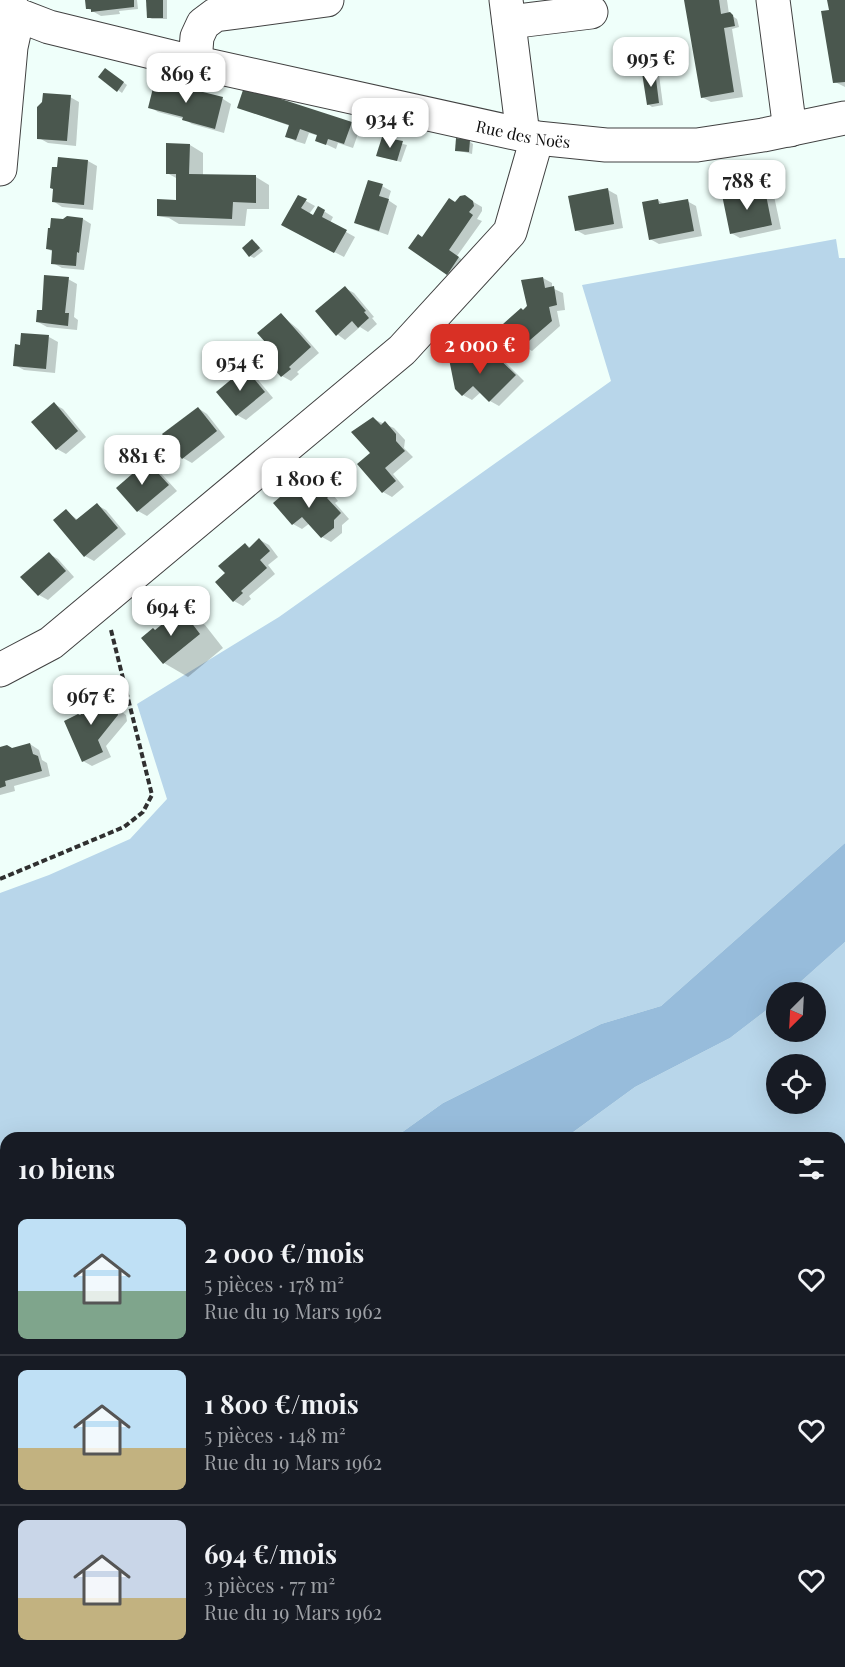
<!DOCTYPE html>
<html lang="fr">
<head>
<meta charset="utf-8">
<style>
  :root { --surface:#171b24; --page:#242831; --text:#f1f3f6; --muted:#9ea1a6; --line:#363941; --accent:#d93025 }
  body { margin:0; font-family:"Playfair Display",serif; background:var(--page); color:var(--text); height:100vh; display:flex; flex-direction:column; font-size:22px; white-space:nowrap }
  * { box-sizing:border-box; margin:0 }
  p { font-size:20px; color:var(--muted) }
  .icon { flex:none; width:33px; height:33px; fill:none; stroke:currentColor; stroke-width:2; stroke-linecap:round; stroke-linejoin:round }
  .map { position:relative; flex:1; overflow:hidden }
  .drawer { position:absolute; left:0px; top:1132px; width:846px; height:536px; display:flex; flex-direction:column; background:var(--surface); border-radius:18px 18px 0 0; box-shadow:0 6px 24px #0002 }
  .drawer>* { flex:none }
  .needle { width:39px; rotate:204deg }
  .fabs { position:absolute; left:766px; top:982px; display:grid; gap:12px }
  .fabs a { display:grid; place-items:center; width:60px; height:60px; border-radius:50%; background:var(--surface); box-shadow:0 6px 24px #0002; font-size:30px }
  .price { position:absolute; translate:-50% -51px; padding:0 14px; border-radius:12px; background:#fff; color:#222; font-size:20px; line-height:39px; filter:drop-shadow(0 2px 3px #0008) }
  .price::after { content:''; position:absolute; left:50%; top:36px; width:18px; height:14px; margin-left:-9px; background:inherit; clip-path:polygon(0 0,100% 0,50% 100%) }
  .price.current { background:var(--accent); color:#fff }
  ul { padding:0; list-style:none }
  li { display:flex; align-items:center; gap:18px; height:150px; padding:0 18px }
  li+li { border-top:2px solid var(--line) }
  li span { display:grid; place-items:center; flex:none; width:168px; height:120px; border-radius:9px; color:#555 }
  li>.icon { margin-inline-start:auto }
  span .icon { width:72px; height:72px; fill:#fffc; stroke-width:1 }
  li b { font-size:26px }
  h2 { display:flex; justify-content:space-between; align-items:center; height:72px; padding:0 18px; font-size:26px }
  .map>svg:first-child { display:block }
  .green { fill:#b8d6ea; fill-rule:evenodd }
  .forest { fill:#97bcdb }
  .shadow { fill:#0003 }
  .building { fill:#4a574e }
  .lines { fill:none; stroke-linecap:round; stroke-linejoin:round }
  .minor-casing { stroke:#414141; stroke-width:35 }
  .path { stroke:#303030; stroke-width:4; stroke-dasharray:6 3; stroke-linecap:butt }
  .minor { stroke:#fff; stroke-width:33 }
  .labels { text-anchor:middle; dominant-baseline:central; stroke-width:6; stroke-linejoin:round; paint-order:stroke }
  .street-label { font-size:16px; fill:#0e0e0e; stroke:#fff }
</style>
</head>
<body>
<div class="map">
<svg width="845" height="1667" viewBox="0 0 845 1667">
  <rect width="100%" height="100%" fill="#effffa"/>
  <!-- green -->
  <g class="green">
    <path d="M836 239 839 258H845V843L661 1006 601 1024 443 1103 394 1138H6V1164L0 1163V893L49 875 130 839 167 799 137 704 279 617 611 381 582 285Z"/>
    <path d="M845 942V1493L840 1489V1138H565L635 1087 730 1038 777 1002V1032H816V993H788ZM777 1065H816V1104H777Z"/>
    <path d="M0 1363 6 1366V1641L0 1644Z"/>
    <path d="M212 1662H671L670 1664 672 1667H209Z"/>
  </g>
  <!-- forest -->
  <g class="forest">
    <path d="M845 843V942L788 993H777V1002L730 1038 635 1087 565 1138H394L443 1103 601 1024 661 1006Z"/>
    <path d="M0 1163 6 1164V1366L0 1363Z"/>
    <path d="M840 1489 845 1493V1594L840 1599Z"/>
    <path d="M6 1641V1662H212L209 1667H0V1644Z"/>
    <path d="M671 1662H771L765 1667H672L669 1664Z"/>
  </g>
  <!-- shadow -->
  <g class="shadow">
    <path d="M86 0H137L138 9 119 11 120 14 101 16 87 8Z"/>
    <path d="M148 0H167V19H152L148 17Z"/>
    <path d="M686 0H727L729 14 737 19 739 27 732 29 743 97 711 102 702 97Z"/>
    <path d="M829 0H845V87L835 82Z"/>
    <path d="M110 72 127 85 122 93 118 90Z"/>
    <path d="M655 73 659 75 663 105 652 107 648 104Z"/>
    <path d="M156 82 223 99 231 104 224 133 192 124 184 119 158 112 150 107Z"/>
    <path d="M70 97 79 102 76 146 48 143 39 138Z"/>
    <path d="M251 112 351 123 360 128 353 148 338 143 336 149 317 140 319 136 309 133 305 144 295 141 287 136 290 126Z"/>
    <path d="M383 139 407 145 401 162 378 156Z"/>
    <path d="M469 141 473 144 472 154 456 150Z"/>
    <path d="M190 145 203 153V176L256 177 269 185V209H247L245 226 179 224 169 218 158 216 177 201 178 179 167 173Z"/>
    <path d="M59 158 88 161 97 166 93 210 62 207 53 201Z"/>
    <path d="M382 186 391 191 388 200 397 206 388 235 365 227 356 222Z"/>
    <path d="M608 190 617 195 623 228 585 235 576 230Z"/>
    <path d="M747 191 752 194 765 191 774 196 781 229 740 238 731 233Z"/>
    <path d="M299 197 315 206 309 214 314 217 319 208 333 217 330 223 355 237 344 257 292 230Z"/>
    <path d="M465 197 482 207V211L477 219 482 221 457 256 467 263 457 279 410 248 423 239Z"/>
    <path d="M658 200 665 205 687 201 696 206 702 236 659 244 650 239Z"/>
    <path d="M83 219 91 224 84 270 62 268 53 263V252L48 249Z"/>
    <path d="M256 243 263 251 254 258 250 256Z"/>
    <path d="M543 278 552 283V288L563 293 565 310 557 311 560 326 532 351 523 346 524 311Z"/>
    <path d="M68 279 77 284 74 317 78 320 77 330 47 327 38 322Z"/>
    <path d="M345 288 354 293 374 317 372 318 377 324 368 332 360 327 345 340 337 334Z"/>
    <path d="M281 315 298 329 319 353 297 372 299 374 291 381 282 376 259 351 268 343Z"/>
    <path d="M49 337 58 342 55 373 24 370 15 365Z"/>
    <path d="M464 350 478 360 487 363 495 356 504 361 524 381 499 406 490 401 481 392 472 400 463 395Z"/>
    <path d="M245 370 254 375 273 398 246 420 237 415Z"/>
    <path d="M54 404 63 409 86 437 66 454 57 449 33 422Z"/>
    <path d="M198 408 207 414 225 437 192 463 183 458Z"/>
    <path d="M373 419 394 428 405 440 404 448 413 457 393 474 404 487 392 497 383 492 359 465 372 453Z"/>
    <path d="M147 462 156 468 177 491 147 516 138 511 118 488Z"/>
    <path d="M320 484 329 490 338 501 335 503 349 519 342 525V533L331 542 322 537 310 523 302 529 293 524 295 487 307 496Z"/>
    <path d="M97 505 106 510 126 534 94 561 85 556 66 511 78 520Z"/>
    <path d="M260 540 269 545 278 557 268 565 275 574 249 596 251 599 243 606 234 601 227 573 245 544 251 548Z"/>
    <path d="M49 554 58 559 74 577 48 600 39 595 23 577Z"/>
    <path d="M181 611 205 625 223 648 188 677 164 663 156 631Z"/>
    <path d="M98 695 126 715 127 721 106 746 111 757 92 766 83 761 80 717Z"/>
    <path d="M30 744 39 750 42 760 47 763 50 776 14 786 15 791 0 795V748L12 749Z"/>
  </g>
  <!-- building -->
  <g class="building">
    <path d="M85 0H134V7L91 12V9H86Z"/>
    <path d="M146 0H163V18H147Z"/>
    <path d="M684 0H719L721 14 730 12 733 15 735 26 724 28 734 92 701 98Z"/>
    <path d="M827 0H845V82L833 83 821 11 829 10Z"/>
    <path d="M105 68 124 82 117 92 98 77Z"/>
    <path d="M655 71 659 103 647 105 642 73Z"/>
    <path d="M155 80 223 97 215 129 182 120 183 117 148 108Z"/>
    <path d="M244 87 352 122 344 144 328 139 326 145 315 141 317 135 300 129 296 140 285 137 289 125 237 108Z"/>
    <path d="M43 93 71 95 67 141 37 139V107L42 102Z"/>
    <path d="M382 137 403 141 397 161 376 156Z"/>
    <path d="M456 138 470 140 469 152 455 151Z"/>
    <path d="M166 143 190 144 189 174 256 175V203L233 202 232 219 157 216V199L176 200V174H166Z"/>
    <path d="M58 157 88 160 84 205 52 202 53 189 50 188 52 167H57Z"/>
    <path d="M368 180 383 184 379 196 389 199 379 231 354 223Z"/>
    <path d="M608 188 614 224 575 231 568 196Z"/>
    <path d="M748 189 749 193 765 190 772 225 730 234 722 195Z"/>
    <path d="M298 195 307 199 301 208 313 215 318 206 325 210 322 217 347 230 334 253 281 225Z"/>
    <path d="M465 195 473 201 474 206 469 212 473 215 449 250 459 257 447 275 408 248 418 234 422 237 449 198 455 202 460 196Z"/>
    <path d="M658 199 659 204 688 199 694 231 649 240 642 202Z"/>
    <path d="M67 216 83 218 79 253 77 252 76 266 51 264 52 250 46 249 48 228H50L51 218 63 219Z"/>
    <path d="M252 239 260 248 249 257 242 248Z"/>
    <path d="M44 275 69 277 65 313H69L68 326 36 322 37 310H42Z"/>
    <path d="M543 277 545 288 554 286 557 305 549 307 552 321 522 347 503 324 521 308 523 310 527 306 521 280Z"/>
    <path d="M345 286 366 311 364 312 369 318 358 328 352 321 336 336 315 311Z"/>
    <path d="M281 313 311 347 289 367 291 369 281 377 257 350 266 343 257 333Z"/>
    <path d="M21 333 49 335 46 369 13 366 15 344 20 345Z"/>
    <path d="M464 348 474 359 482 358 485 363 494 354 516 375 489 402 473 386 462 396 455 389 449 359 451 361Z"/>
    <path d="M245 368 265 392 236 416 216 392Z"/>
    <path d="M54 402 78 431 56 450 31 422Z"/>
    <path d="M198 407 217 431 182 459 162 434Z"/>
    <path d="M373 417 381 425 385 421 396 434V441L405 451 385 468 396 481 382 493 357 464 370 453 351 432Z"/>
    <path d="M147 461 169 485 137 512 116 488Z"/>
    <path d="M319 483 330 495 327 498 341 513 334 520V528L321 538 302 517 292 525 273 503 294 485 304 496Z"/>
    <path d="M97 503 118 528 84 557 53 520 66 509 76 520Z"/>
    <path d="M259 538 270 551 260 560 267 568 241 591 243 593 233 602 215 582 225 573 218 566 245 543 249 548Z"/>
    <path d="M49 552 66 571 38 596 20 577Z"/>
    <path d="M181 609 200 634 163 664 141 638 153 628 155 630Z"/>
    <path d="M99 693 117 709 118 715 98 740 103 752 82 762 64 721 78 714 80 715 87 709 85 704 91 695Z"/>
    <path d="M30 743 33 754 38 756 42 771 5 781 6 786 0 788V747L7 745 12 748Z"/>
  </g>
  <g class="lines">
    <defs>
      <g id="minor">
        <path id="s1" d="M4 0 18 15 49 27 180 59 537 138 606 145H697L763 135 845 118"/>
        <path d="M506 0 523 135"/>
        <path d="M773 0 790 130"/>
        <path d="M509 22 591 12"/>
        <path d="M195 62 197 37 203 24 215 15 327 0"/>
        <path d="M0 169 11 47 18 15"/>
        <path d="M0 670 51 643 402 350 510 232 537 138"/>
      </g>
    </defs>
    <!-- minor casing -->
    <use href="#minor" class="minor-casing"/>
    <!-- path -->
    <path class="path" d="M0 879 124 827 143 812 152 795 111 630"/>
    <!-- minor -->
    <use href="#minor" class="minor"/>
  </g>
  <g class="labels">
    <!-- street labels -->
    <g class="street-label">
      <text stroke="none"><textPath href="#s1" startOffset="540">Rue des Noës</textPath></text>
    </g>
  </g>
</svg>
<div class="fabs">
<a><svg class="needle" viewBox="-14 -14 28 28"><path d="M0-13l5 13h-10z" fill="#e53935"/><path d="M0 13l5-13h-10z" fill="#9ea1a6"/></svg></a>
<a><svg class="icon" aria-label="locate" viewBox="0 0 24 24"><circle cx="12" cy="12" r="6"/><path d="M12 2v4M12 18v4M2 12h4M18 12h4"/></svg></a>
</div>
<b class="price" style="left:651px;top:88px">995 €</b>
<b class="price" style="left:186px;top:104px">869 €</b>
<b class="price" style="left:390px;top:149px">934 €</b>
<b class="price" style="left:747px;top:211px">788 €</b>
<b class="price current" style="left:480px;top:375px">2 000 €</b>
<b class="price" style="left:240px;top:392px">954 €</b>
<b class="price" style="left:142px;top:486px">881 €</b>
<b class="price" style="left:309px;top:509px">1 800 €</b>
<b class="price" style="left:171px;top:637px">694 €</b>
<b class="price" style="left:91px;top:726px">967 €</b>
<section class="drawer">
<h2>10 biens<svg class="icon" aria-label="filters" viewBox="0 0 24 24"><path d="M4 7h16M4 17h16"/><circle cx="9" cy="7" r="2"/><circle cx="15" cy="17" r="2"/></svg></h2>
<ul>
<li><span style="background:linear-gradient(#bfe0f5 60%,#7fa58c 0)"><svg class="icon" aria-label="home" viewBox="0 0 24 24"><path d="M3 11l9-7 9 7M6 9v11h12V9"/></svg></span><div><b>2 000 €/mois</b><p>5 pièces · 178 m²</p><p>Rue du 19 Mars 1962</p></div><svg class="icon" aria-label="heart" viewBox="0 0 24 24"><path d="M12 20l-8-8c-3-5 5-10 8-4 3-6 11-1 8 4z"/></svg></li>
<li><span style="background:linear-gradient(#bfe0f5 65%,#c2b280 0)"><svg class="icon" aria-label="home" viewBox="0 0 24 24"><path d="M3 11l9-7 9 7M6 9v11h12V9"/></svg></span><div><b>1 800 €/mois</b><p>5 pièces · 148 m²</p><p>Rue du 19 Mars 1962</p></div><svg class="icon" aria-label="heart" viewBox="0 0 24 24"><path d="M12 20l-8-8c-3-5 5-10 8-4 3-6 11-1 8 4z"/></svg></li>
<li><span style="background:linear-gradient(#c9d6e8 65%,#c2b280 0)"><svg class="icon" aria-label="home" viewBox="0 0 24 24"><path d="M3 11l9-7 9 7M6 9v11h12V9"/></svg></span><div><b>694 €/mois</b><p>3 pièces · 77 m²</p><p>Rue du 19 Mars 1962</p></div><svg class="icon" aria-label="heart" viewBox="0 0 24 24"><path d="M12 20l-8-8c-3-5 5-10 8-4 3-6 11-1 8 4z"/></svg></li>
</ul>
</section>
</div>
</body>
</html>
